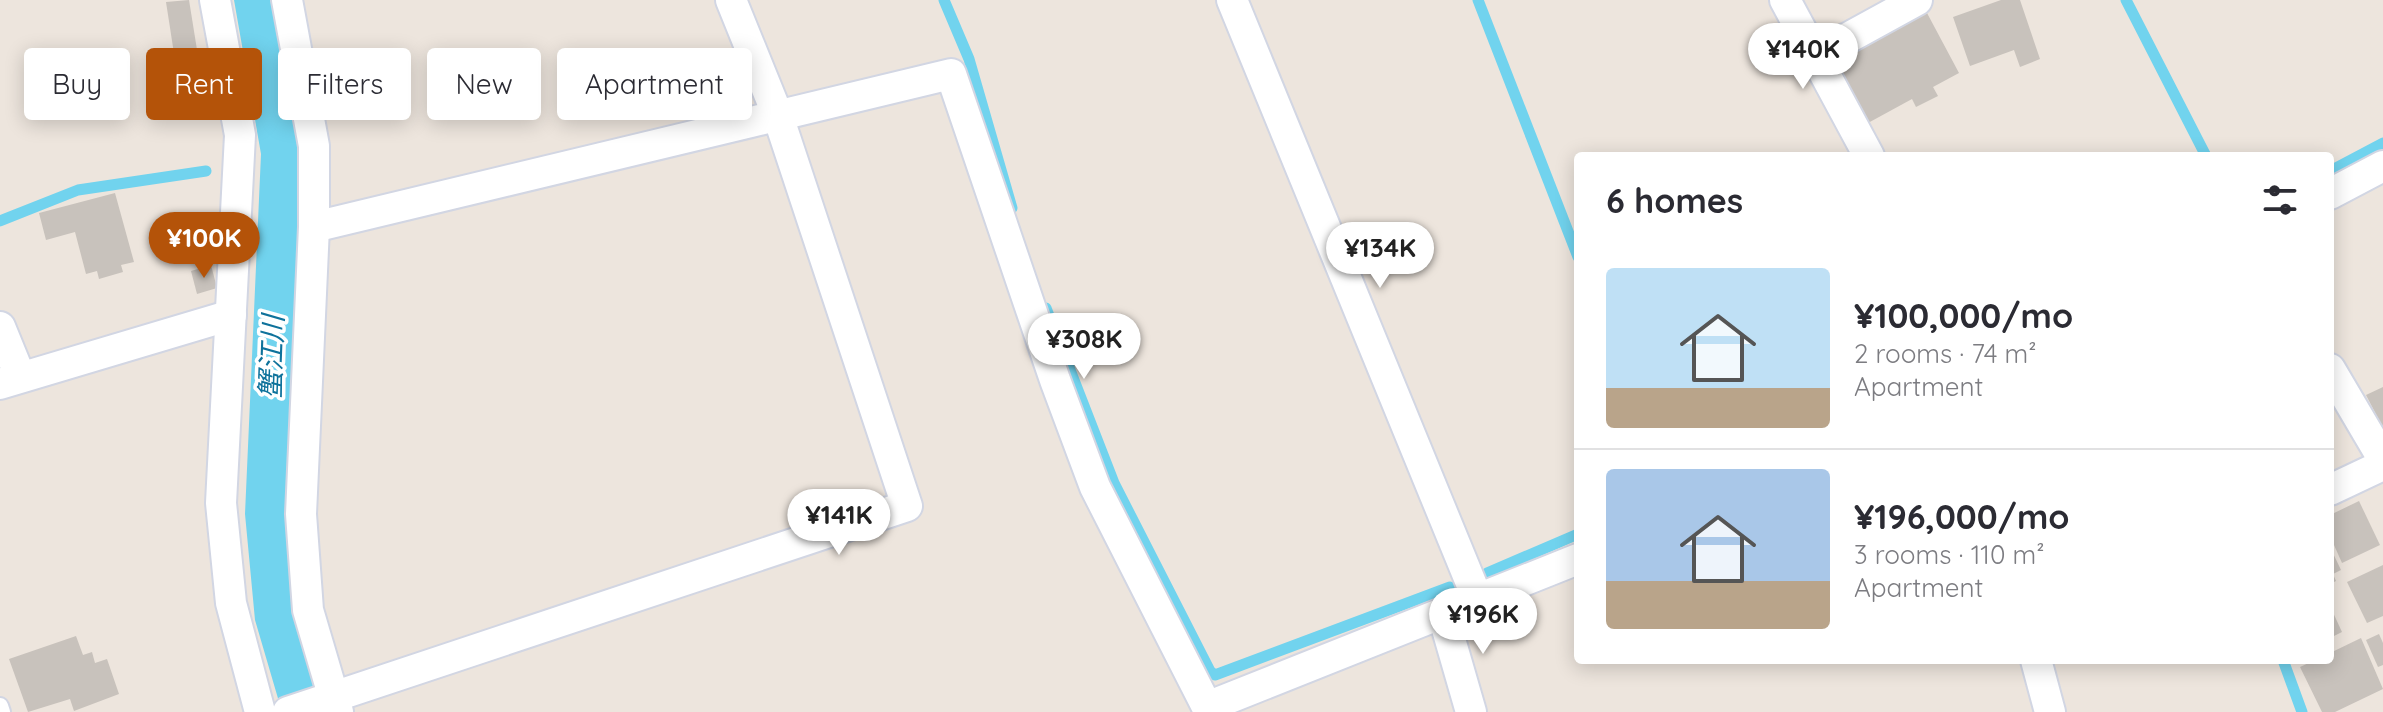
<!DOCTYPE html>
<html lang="en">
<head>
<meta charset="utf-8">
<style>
  :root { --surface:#fff; --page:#f7f7f7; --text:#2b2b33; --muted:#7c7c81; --line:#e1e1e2; --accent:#b45309 }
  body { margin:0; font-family:Quicksand,"Noto Sans JP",sans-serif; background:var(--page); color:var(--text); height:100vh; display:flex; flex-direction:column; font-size:30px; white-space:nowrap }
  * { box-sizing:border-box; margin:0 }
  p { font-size:26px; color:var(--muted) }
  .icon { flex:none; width:44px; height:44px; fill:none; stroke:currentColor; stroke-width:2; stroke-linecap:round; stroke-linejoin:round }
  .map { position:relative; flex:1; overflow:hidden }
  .panel { position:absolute; left:1574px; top:152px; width:760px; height:512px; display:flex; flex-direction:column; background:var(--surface); border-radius:8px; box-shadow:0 4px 20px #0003 }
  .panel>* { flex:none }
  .guide { position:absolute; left:24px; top:48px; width:760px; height:72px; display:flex; gap:16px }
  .price { position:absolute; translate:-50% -68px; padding:0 18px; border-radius:28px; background:#fff; color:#222; font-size:26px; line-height:52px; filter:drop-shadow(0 2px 4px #0008) }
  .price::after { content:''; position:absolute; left:50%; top:48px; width:24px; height:18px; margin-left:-12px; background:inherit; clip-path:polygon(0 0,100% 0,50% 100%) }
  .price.current { background:var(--accent); color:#fff }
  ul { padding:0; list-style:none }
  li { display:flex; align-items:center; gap:24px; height:200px; padding:0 32px }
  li+li { border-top:2px solid var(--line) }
  li span { display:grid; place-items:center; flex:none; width:224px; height:160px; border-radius:8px; color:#555 }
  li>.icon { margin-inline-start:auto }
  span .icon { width:96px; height:96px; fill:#fffc; stroke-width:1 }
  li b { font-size:34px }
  h2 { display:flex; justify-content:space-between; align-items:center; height:96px; padding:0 32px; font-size:34px }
  .tag { padding:0 28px; border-radius:8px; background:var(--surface); box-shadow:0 4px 20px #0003; font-size:28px; line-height:72px }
  .tag.current { background:var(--accent); color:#fff }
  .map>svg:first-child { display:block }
  .water { fill:#71d3ee }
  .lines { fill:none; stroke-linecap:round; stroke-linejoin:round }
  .stream { stroke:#71d3ee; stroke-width:11 }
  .building { fill:#c8c2bc }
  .service-casing { stroke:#d2d6e3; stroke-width:20 }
  .minor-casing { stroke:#d2d6e3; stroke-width:34 }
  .service { stroke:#fff; stroke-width:16 }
  .minor { stroke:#fff; stroke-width:30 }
  .labels { text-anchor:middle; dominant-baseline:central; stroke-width:7; stroke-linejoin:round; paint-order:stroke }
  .water-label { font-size:28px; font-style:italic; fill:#0e729b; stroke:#fff }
</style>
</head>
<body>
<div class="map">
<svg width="2383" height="712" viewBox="0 0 2383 712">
  <rect width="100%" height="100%" fill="#ede5dd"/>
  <!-- water -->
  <path class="water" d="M234 0H273L298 147 299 227 290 514 326 712H282L255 620 245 514 261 154Z"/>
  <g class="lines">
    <!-- stream -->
    <g class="stream">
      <path d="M944 0 969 59 1012 208"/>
      <path d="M1478 0 1578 257"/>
      <path d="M2126 0 2206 156"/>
      <path d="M2330 171 2383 143"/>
      <path d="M0 221 78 190 206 171"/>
      <path d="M1046 308 1114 483 1210 671 1215 675 1450 587"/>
      <path d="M1487 573 1578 534"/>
      <path d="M2283 660 2302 712"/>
    </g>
  </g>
  <!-- building -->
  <g class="building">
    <path d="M189 0 198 56 175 60 166 2Z"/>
    <path d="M2001 0H2020L2040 59 2020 67 2014 50 1970 66 1953 17Z"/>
    <path d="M1927 13 1959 73 1933 87 1938 96 1916 107 1912 99 1868 123 1836 63Z"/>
    <path d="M115 193 134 262 121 265 123 272 99 279 97 271 86 274 75 232 46 240 39 213Z"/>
    <path d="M211 265 217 288 197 294 191 271Z"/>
    <path d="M2383 387V428L2366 395Z"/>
    <path d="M2359 501 2380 545 2342 563 2330 536V515Z"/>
    <path d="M2330 547 2341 570 2333 574 2336 581 2330 584Z"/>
    <path d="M2383 565V616L2367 623 2347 582Z"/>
    <path d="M2330 606 2342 632 2330 638Z"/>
    <path d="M2379 634 2383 643V665L2378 667 2366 640Z"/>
    <path d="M76 636 83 655 92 652 95 663 107 659 119 694 74 711 70 699 28 712 9 659Z"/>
    <path d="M2361 638 2383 689 2335 712H2322L2300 667 2315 660H2330V653Z"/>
  </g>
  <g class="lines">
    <defs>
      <path id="service" d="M0 706 2 712"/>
      <g id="minor">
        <path d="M215 0 240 135 221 503 231 603 260 712"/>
        <path d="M287 0 314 146V227L301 514 308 610 338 712"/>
        <path d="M1232 0 1478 600"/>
        <path d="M1785 0 1869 156"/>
        <path d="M1815 56 1917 0"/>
        <path d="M2330 194 2383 166"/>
        <path d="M314 227 951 74 1055 380 1095 487 1207 707 1578 559"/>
        <path d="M0 327 20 376"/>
        <path d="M2330 369 2383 459"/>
        <path d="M0 384 231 315"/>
        <path d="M2330 490 2383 465"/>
        <path d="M1443 615 1471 712"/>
        <path d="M2036 660 2050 712"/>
        <path d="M288 712 907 506 778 116 731 0"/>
      </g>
    </defs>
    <!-- service casing -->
    <use href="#service" class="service-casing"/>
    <!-- minor casing -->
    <use href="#minor" class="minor-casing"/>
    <!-- service -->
    <use href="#service" class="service"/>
    <!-- minor -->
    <use href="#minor" class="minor"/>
  </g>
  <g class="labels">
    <!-- water labels -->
    <g class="water-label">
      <text transform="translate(271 357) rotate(-88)">蟹江川</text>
    </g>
  </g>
</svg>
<b class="price" style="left:1803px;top:91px">¥140K</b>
<b class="price current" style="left:204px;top:280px">¥100K</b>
<b class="price" style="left:1380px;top:290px">¥134K</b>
<b class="price" style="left:1084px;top:381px">¥308K</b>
<b class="price" style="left:839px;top:557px">¥141K</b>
<b class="price" style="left:1483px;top:656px">¥196K</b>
<div class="guide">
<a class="tag">Buy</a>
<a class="tag current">Rent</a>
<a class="tag">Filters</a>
<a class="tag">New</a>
<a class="tag">Apartment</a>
</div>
<section class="panel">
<h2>6 homes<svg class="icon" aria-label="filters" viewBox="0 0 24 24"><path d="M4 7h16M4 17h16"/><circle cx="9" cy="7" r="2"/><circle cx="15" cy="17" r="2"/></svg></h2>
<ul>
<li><span style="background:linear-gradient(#bfe0f5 75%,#b9a48a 0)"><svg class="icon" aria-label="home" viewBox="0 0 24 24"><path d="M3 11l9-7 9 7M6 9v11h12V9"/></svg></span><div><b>¥100,000/mo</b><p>2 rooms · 74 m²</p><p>Apartment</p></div></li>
<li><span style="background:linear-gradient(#a9c7e8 70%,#b9a48a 0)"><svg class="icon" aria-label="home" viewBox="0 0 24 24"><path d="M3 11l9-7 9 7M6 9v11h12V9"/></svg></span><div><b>¥196,000/mo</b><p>3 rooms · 110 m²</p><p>Apartment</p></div></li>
</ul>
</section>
</div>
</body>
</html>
